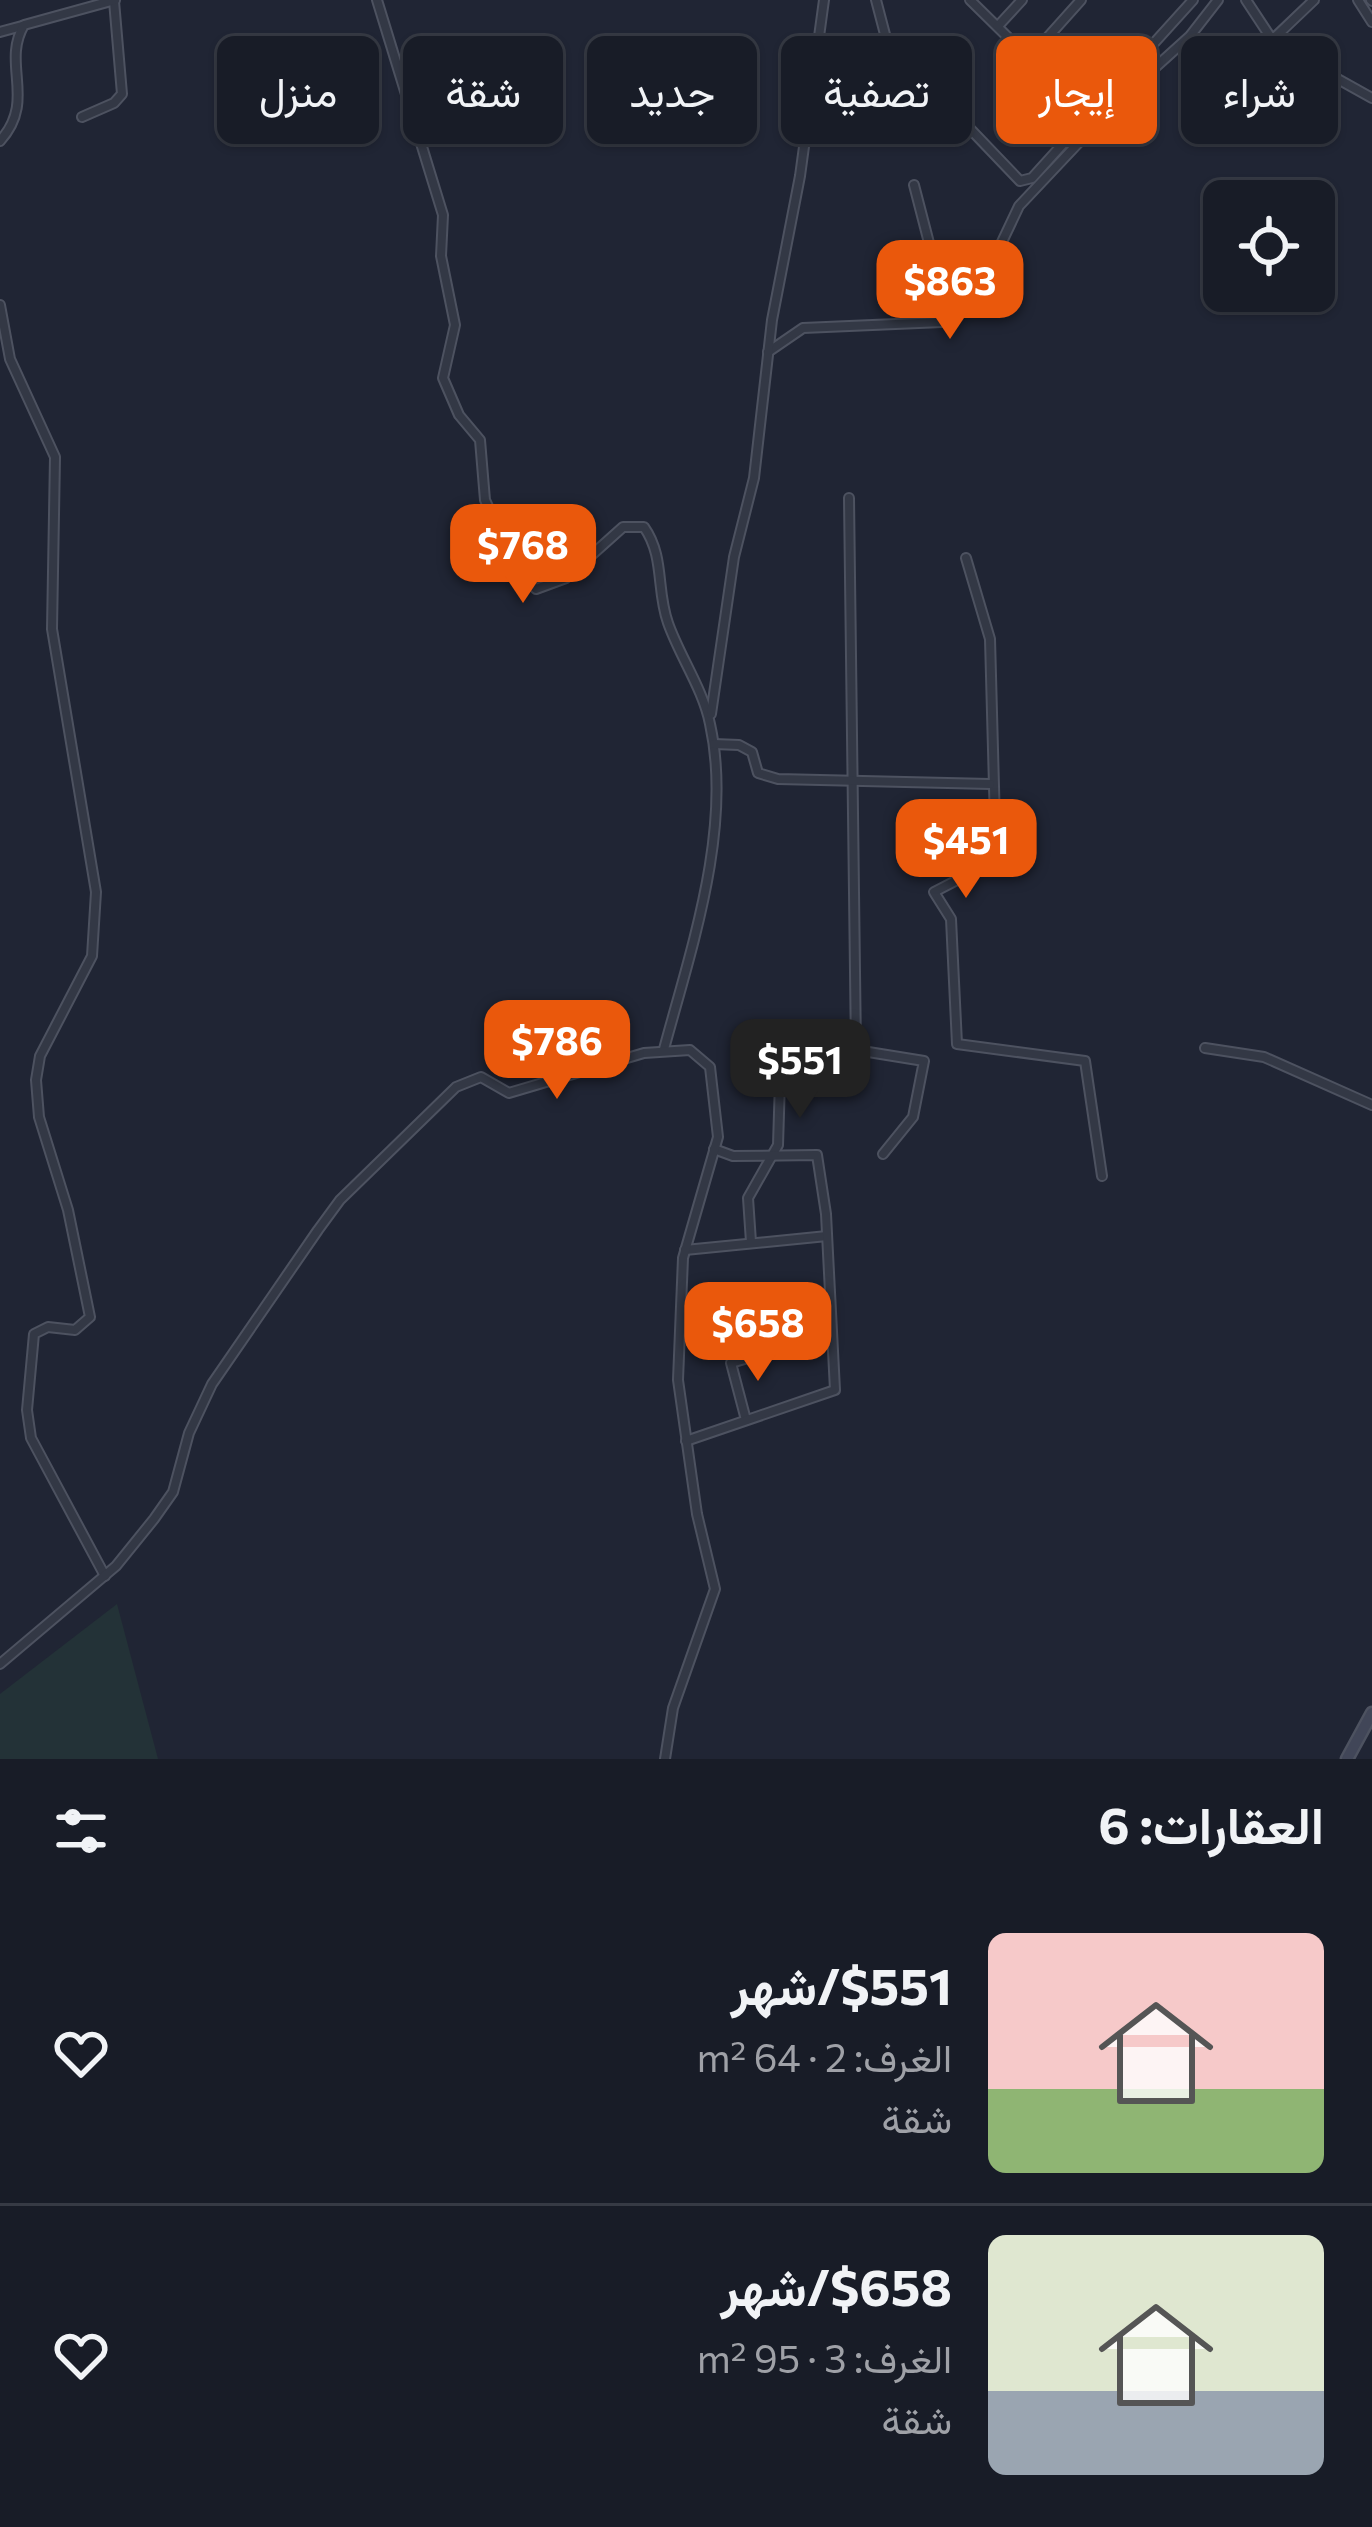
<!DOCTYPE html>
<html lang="ar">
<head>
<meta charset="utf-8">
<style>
  :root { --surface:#181c27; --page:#252933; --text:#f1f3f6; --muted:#9fa1a7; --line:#363a44; --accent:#ea580c }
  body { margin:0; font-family:Commissioner,Vazirmatn,sans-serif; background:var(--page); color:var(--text); direction:rtl; height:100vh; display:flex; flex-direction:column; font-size:45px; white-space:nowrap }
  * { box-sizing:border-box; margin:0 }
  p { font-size:39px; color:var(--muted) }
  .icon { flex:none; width:66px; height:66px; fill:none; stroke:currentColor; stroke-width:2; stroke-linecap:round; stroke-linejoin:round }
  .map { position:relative; height:1759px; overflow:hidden; direction:ltr }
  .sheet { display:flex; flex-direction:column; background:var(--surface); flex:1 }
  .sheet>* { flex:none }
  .top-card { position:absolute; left:36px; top:36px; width:1302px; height:108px; direction:rtl; display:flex; gap:24px }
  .buttons { position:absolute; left:1203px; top:180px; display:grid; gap:24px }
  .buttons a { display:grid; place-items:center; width:132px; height:132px; border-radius:18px; background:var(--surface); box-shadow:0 3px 9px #0004,0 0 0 3px var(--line); font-size:60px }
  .price { position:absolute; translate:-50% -102px; padding:0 27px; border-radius:24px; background:var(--accent); color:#fff; font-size:39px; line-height:78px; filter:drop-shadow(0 3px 6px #0008) }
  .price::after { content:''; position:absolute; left:50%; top:72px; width:36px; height:27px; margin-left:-18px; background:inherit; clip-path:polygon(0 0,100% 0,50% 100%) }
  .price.selected { background:#222; color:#fff }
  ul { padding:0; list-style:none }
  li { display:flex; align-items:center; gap:36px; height:300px; padding:0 48px }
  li+li { border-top:3px solid var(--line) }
  li span { display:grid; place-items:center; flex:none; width:336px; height:240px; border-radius:18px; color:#555 }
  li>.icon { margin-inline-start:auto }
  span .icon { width:144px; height:144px; fill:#fffc; stroke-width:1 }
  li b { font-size:51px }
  h2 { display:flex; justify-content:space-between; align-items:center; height:144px; padding:0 48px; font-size:51px }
  .pill { padding:0 42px; border-radius:18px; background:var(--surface); box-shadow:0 3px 9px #0004,0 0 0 3px var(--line); font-size:42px; line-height:108px }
  .pill.selected { background:var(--accent); color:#fff }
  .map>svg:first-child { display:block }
  .green { fill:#233237 }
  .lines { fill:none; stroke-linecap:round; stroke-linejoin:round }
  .street-casing { stroke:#4d5260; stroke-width:12 }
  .secondary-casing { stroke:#4d5260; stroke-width:15 }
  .street { stroke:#333845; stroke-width:8 }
  .secondary { stroke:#414658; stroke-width:10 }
</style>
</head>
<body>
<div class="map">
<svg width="1372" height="1759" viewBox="0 0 1372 1759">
  <rect width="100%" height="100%" fill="#202534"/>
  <!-- green -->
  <path class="green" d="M117 1604 158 1759H0V1694Z"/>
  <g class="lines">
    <defs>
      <g id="street">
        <path d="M377 0 443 215 441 256 455 325 443 378 459 415 480 440 485 500 520 575 536 589 566 578 623 527H644C665 557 656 590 668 623 680 657 703 689 710 724 733 828 691 949 664 1049"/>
        <path d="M876 0 887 42 1020 181 1032 178 1193 0"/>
        <path d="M970 0 1085 113"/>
        <path d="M1246 0 1275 44 1372 98"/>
        <path d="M1358 0 1372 22"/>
        <path d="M1371 0 1372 1"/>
        <path d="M998 26 1022 0"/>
        <path d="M0 32 22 26"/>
        <path d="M1272 40 1314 0"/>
        <path d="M1030 57 1081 0"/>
        <path d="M82 117 114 103 122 94 114 1"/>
        <path d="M0 141C37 100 1 64 24 25L115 0"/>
        <path d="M0 305 10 359 55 457 52 629 96 892 92 956 40 1056 36 1080 39 1117 68 1210 90 1317 75 1330 48 1327 34 1334 27 1410 31 1438 105 1576"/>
        <path d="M946 318 1001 244 1019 206 1118 101 1190 36 1218 0"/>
        <path d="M768 352 803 328 942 322 935 266 914 185"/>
        <path d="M849 498 856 1050 924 1061 913 1117 883 1154"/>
        <path d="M966 558 990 639 996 860 934 892 951 919 957 1044 1085 1061 1102 1176"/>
        <path d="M711 714 734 557 754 478 772 320 800 176 824 0"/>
        <path d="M714 744 739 745 752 752 758 773 778 779 990 784"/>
        <path d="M1205 1048 1264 1057 1372 1105"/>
        <path d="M751 1242 748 1198 778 1145 780 1081"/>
        <path d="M685 1250 827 1236"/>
        <path d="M746 1420 731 1363 775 1350"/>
        <path d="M686 1441 835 1390 826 1214 817 1155 733 1156 714 1149"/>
        <path d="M0 1664 116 1566 154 1519 173 1492 189 1433 212 1384 318 1230 340 1200 456 1087 481 1077 509 1093 644 1053 690 1050 710 1067 718 1137 683 1258 678 1380 697 1514 715 1589 673 1708 665 1759"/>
      </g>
      <path id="secondary" d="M1347 1759 1372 1713"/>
    </defs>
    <!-- street casing -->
    <use href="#street" class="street-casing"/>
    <!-- secondary casing -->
    <use href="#secondary" class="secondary-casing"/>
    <!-- street -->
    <use href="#street" class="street"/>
    <!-- secondary -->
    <use href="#secondary" class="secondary"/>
  </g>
</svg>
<div class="buttons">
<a><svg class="icon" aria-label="locate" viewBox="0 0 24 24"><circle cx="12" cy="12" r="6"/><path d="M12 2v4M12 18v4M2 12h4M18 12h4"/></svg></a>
</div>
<b class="price" style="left:950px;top:342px">$863</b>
<b class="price" style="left:523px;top:606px">$768</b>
<b class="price" style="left:966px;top:901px">$451</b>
<b class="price" style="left:557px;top:1102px">$786</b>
<b class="price selected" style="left:800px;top:1121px">$551</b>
<b class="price" style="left:758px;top:1384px">$658</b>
<div class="top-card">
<a class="pill">شراء</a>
<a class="pill selected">إيجار</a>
<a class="pill">تصفية</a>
<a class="pill">جديد</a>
<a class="pill">شقة</a>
<a class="pill">منزل</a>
</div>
</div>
<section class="sheet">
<h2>العقارات: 6<svg class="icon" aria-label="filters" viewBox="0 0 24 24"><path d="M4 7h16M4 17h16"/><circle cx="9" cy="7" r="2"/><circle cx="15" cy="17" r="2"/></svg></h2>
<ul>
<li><span style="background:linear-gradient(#f6c9c9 65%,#8fb573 0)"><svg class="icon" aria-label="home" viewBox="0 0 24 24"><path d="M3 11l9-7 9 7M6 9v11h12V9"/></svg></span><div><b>$551/شهر</b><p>الغرف: 2 · 64 m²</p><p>شقة</p></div><svg class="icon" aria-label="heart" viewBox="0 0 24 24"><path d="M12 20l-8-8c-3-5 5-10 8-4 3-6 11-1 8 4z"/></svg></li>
<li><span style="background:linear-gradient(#dfe7d0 65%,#9aa5b1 0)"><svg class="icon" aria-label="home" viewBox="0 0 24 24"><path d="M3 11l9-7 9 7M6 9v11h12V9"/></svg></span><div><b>$658/شهر</b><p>الغرف: 3 · 95 m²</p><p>شقة</p></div><svg class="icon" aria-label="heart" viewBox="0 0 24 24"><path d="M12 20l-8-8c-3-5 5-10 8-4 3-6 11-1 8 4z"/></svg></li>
</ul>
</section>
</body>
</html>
